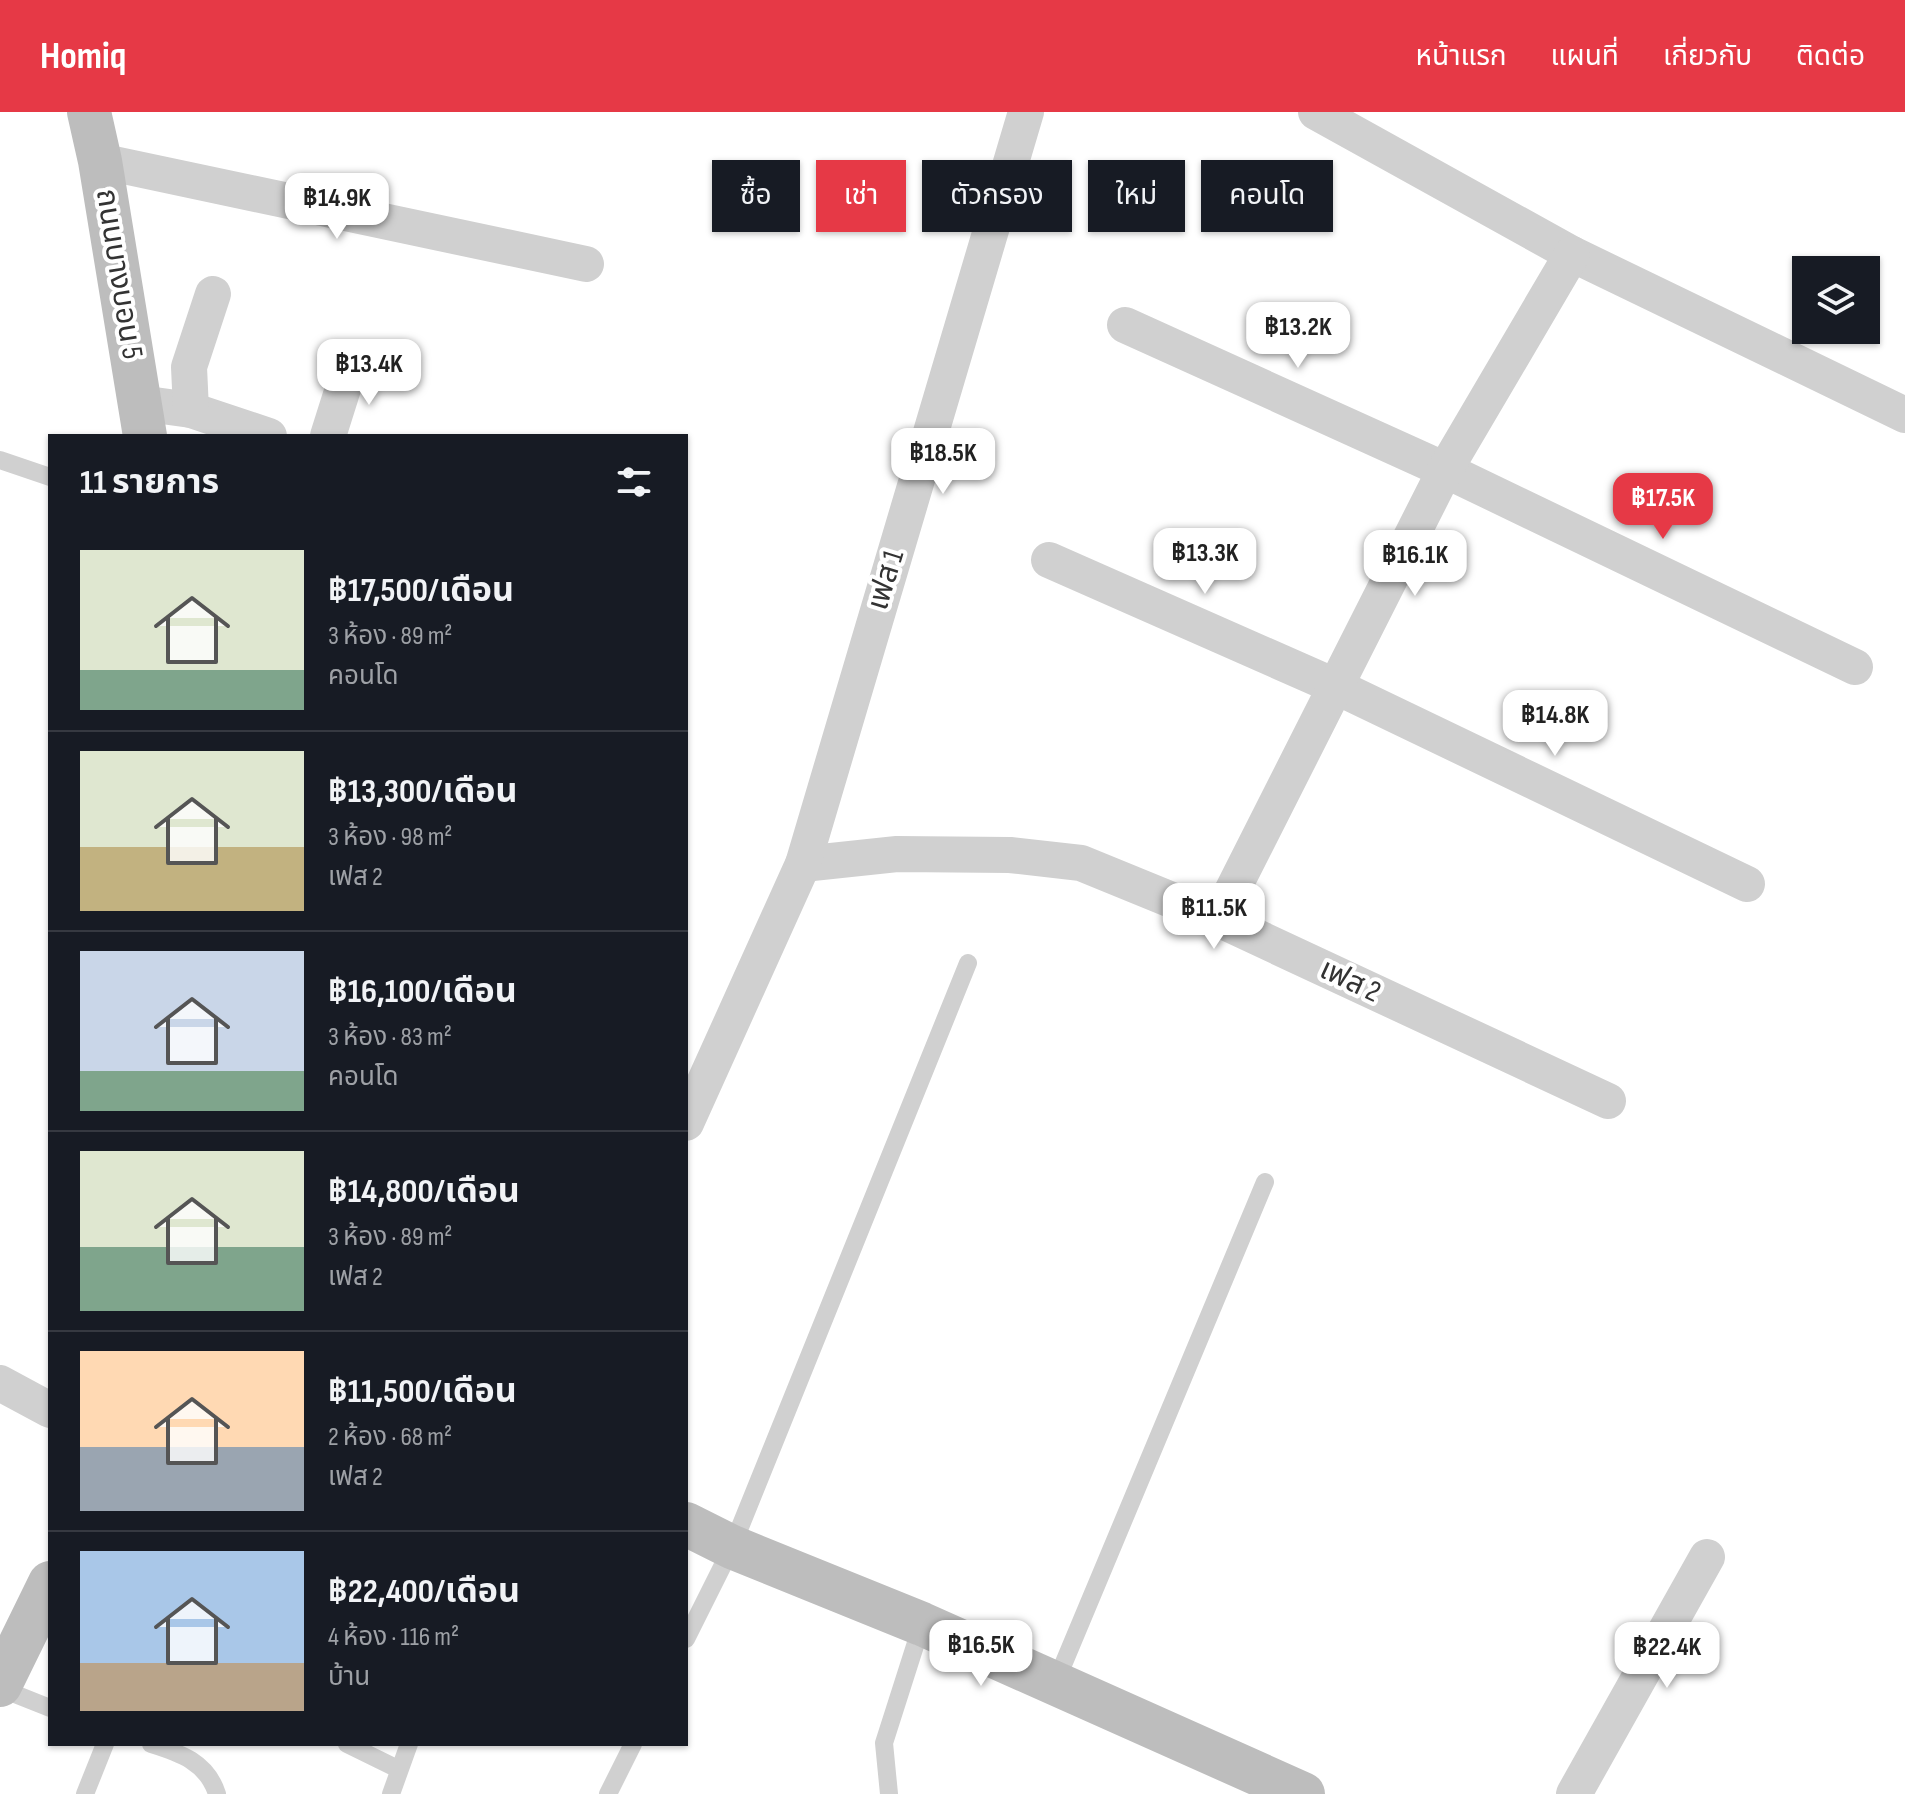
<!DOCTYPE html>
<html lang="th">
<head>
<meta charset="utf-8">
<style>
  :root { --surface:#171b24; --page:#20242c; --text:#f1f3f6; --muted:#9ea1a6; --line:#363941; --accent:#e63946 }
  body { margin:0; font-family:"Sofia Sans Condensed","Noto Sans Thai",sans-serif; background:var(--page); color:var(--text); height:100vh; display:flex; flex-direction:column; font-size:30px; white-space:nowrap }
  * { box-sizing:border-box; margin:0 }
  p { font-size:26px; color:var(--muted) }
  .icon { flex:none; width:44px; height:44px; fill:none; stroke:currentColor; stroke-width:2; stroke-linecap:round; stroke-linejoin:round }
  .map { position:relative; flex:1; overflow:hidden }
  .drawer { position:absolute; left:48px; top:322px; width:640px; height:1312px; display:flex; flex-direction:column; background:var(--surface); border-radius:0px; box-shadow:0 2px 6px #0004 }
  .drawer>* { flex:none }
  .top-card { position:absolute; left:712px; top:48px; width:760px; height:72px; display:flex; gap:16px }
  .fabs { position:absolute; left:1792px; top:144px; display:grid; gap:16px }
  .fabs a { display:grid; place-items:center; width:88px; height:88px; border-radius:0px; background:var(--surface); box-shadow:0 2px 6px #0004; font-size:40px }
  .price { position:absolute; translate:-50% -68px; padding:0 18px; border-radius:16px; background:#fff; color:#222; font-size:26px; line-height:52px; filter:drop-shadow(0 2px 4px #0008) }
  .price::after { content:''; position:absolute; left:50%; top:48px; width:24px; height:18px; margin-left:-12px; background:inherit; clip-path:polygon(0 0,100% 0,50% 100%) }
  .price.active { background:var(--accent); color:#fff }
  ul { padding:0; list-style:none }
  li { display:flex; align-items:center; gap:24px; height:200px; padding:0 32px }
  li+li { border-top:2px solid var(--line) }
  li span { display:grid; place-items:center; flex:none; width:224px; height:160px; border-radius:0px; color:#555 }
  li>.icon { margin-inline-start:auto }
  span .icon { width:96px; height:96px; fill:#fffc; stroke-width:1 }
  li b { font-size:34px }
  h2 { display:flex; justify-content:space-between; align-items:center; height:96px; padding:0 32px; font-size:34px }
  .pill { padding:0 28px; border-radius:0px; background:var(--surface); box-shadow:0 2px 6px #0004; font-size:28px; line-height:72px }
  .pill.active { background:var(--accent); color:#fff }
  header { display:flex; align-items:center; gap:48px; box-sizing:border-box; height:112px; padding:0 40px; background:var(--accent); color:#fff }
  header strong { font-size:38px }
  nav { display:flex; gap:44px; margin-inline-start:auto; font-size:28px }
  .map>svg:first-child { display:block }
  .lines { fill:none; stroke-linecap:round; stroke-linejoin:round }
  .lane { stroke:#d0d0d0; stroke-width:18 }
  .street { stroke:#d0d0d0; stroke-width:36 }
  .secondary { stroke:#bdbdbd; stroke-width:44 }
  .labels { text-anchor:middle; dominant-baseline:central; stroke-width:8; stroke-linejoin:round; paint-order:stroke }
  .street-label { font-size:30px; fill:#333; stroke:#fff }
</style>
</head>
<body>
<header>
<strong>Homiq</strong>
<nav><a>หน้าแรก</a><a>แผนที่</a><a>เกี่ยวกับ</a><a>ติดต่อ</a></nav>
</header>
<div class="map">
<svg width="1905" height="1682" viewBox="0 0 1905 1682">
  <rect width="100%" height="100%" fill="#fff"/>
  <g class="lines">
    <!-- lane -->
    <g class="lane">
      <path d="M0 348 50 365"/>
      <path d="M686 1527 732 1435 968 851"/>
      <path d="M1055 1572 1265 1070"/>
      <path d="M0 1576 50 1596"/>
      <path d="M151 1632C180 1641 207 1650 217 1682"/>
      <path d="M347 1632 398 1657"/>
      <path d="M85 1682 105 1632"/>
      <path d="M391 1682 409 1632"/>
      <path d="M608 1682 633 1632"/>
      <path d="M889 1682 884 1631 922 1512"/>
    </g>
    <!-- street -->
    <g class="street">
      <path d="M1316 0 1572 142 1905 303"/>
      <path d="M100 49 586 152"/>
      <path d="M1125 213 1445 358 1855 555"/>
      <path d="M140 291 191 298 269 324"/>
      <path d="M191 298 189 255 213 182"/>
      <path d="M328 324 352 248"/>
      <path d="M1049 448 1337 575 1747 772"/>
      <path d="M803 752 897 742 1010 743 1081 751 1218 807 1608 989"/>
      <path d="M1218 807 1445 358 1572 142"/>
      <path d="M686 1011 803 752 1026 0"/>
      <path d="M0 1271 50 1298"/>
      <path d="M1574 1682 1707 1445"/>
    </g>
    <!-- secondary -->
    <g class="secondary">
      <path d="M89 0 100 49 145 324"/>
      <path d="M686 1412 732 1435 922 1512 1303 1682"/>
      <path d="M0 1573 50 1471"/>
    </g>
  </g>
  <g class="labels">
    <!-- street labels -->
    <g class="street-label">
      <text transform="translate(119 162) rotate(81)">ถนนบางบอน 5</text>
      <text transform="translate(886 468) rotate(-73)">เฟส 1</text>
      <text transform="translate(1350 869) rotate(25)">เฟส 2</text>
    </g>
  </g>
</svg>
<div class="fabs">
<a><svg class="icon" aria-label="layers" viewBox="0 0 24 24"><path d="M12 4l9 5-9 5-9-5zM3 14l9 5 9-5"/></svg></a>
</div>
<b class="price" style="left:337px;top:129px">฿14.9K</b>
<b class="price" style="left:1298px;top:258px">฿13.2K</b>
<b class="price" style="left:369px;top:295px">฿13.4K</b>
<b class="price" style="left:943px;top:384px">฿18.5K</b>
<b class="price active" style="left:1663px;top:429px">฿17.5K</b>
<b class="price" style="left:1205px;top:484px">฿13.3K</b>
<b class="price" style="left:1415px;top:486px">฿16.1K</b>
<b class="price" style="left:1555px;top:646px">฿14.8K</b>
<b class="price" style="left:1214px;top:839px">฿11.5K</b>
<b class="price" style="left:981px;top:1576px">฿16.5K</b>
<b class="price" style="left:1667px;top:1578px">฿22.4K</b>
<div class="top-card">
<a class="pill">ซื้อ</a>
<a class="pill active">เช่า</a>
<a class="pill">ตัวกรอง</a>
<a class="pill">ใหม่</a>
<a class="pill">คอนโด</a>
</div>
<section class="drawer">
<h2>11 รายการ<svg class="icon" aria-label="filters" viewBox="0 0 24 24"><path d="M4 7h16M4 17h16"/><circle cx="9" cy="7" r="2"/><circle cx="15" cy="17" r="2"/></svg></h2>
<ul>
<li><span style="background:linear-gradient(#dfe7d0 75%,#7fa58c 0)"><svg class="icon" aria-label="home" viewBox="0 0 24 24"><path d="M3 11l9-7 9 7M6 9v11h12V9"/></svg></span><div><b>฿17,500/เดือน</b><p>3 ห้อง · 89 m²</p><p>คอนโด</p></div></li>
<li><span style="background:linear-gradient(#dfe7d0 60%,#c2b280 0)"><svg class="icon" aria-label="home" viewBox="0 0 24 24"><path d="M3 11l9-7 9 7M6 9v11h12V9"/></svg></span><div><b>฿13,300/เดือน</b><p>3 ห้อง · 98 m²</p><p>เฟส 2</p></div></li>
<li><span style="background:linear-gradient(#c9d6e8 75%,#7fa58c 0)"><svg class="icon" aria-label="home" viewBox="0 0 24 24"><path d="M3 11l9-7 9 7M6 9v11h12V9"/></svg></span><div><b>฿16,100/เดือน</b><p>3 ห้อง · 83 m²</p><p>คอนโด</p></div></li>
<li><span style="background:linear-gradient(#dfe7d0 60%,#7fa58c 0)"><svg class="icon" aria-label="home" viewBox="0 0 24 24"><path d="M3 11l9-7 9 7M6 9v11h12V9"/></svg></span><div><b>฿14,800/เดือน</b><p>3 ห้อง · 89 m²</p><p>เฟส 2</p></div></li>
<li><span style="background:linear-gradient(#ffd9b3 60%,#9aa5b1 0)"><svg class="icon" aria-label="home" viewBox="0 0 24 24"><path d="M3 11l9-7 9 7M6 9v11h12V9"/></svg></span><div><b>฿11,500/เดือน</b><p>2 ห้อง · 68 m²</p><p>เฟส 2</p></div></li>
<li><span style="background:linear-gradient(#a9c7e8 70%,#b9a48a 0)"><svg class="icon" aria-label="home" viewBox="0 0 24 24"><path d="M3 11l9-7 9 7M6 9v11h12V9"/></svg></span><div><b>฿22,400/เดือน</b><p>4 ห้อง · 116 m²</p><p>บ้าน</p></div></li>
</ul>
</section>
</div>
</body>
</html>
